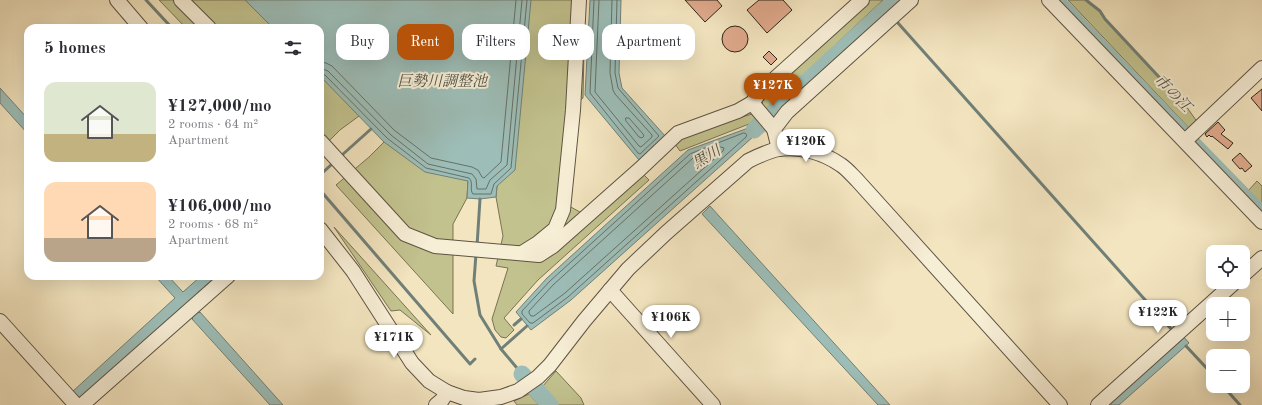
<!DOCTYPE html>
<html lang="en">
<head>
<meta charset="utf-8">
<style>
  :root { --surface:#fff; --page:#f7f7f7; --text:#2b2b33; --muted:#7c7c81; --accent:#b45309 }
  body { margin:0; font-family:"Old Standard TT","Noto Serif JP",serif; background:var(--page); color:var(--text); height:100vh; display:flex; flex-direction:column; font-size:15px; white-space:nowrap }
  * { box-sizing:border-box; margin:0 }
  p { font-size:13px; color:var(--muted) }
  .icon { flex:none; width:22px; height:22px; fill:none; stroke:currentColor; stroke-width:2; stroke-linecap:round; stroke-linejoin:round }
  .map { position:relative; flex:1; overflow:hidden }
  .panel { position:absolute; left:24px; top:24px; width:300px; height:256px; display:flex; flex-direction:column; background:var(--surface); border-radius:12px; box-shadow:0 4px 16px #0002 }
  .panel>* { flex:none }
  .guide { position:absolute; left:336px; top:24px; width:380px; height:36px; display:flex; gap:8px }
  .controls { position:absolute; left:1206px; top:245px; display:grid; gap:8px }
  .controls a { display:grid; place-items:center; width:44px; height:44px; border-radius:8px; background:var(--surface); box-shadow:0 4px 16px #0002; font-size:20px }
  .price { position:absolute; translate:-50% -34px; padding:0 9px; border-radius:14px; background:#fff; color:#222; font-size:13px; line-height:26px; filter:drop-shadow(0 1px 2px #0008) }
  .price::after { content:''; position:absolute; left:50%; top:24px; width:12px; height:9px; margin-left:-6px; background:inherit; clip-path:polygon(0 0,100% 0,50% 100%) }
  .price.selected { background:var(--accent); color:#fff }
  ul { padding:0; list-style:none }
  li { display:flex; align-items:center; gap:12px; height:100px; padding:0 20px }
  li span { display:grid; place-items:center; flex:none; width:112px; height:80px; border-radius:12px; color:#555 }
  li>.icon { margin-inline-start:auto }
  span .icon { width:48px; height:48px; fill:#fffc; stroke-width:1 }
  li b { font-size:17px }
  h2 { display:flex; justify-content:space-between; align-items:center; height:48px; padding:0 20px; font-size:17px }
  .pill { padding:0 14px; border-radius:12px; background:var(--surface); box-shadow:0 4px 16px #0002; font-size:14px; line-height:36px }
  .pill.selected { background:var(--accent); color:#fff }
  .map>svg:first-child { display:block }
  .green { fill:#c2c28e; stroke:#787354 }
  .water { fill:#9dbeb8; stroke:#708078 }
  .lines { fill:none; stroke-linecap:round; stroke-linejoin:round }
  .shore { stroke:#657168; stroke-width:1 }
  .stream { stroke:#708078; stroke-width:3 }
  .canal { stroke:#9dbeb8; stroke-width:10 }
  .river { stroke:#9dbeb8; stroke-width:17 }
  .building { fill:#e0aa8d; stroke:#2d2419 }
  .minor-casing { stroke:#5e5443; stroke-width:16 }
  .minor { stroke:#f7eed6; stroke-width:14 }
  .labels { text-anchor:middle; dominant-baseline:central; stroke-width:4; stroke-linejoin:round; paint-order:stroke }
  .water-label { font-size:15px; font-style:italic; fill:#4f5249; stroke:#f7eed6 }
</style>
</head>
<body>
<div class="map">
<svg width="1262" height="405" viewBox="0 0 1262 405">
  <rect width="100%" height="100%" fill="#f3e5c0"/>
  <filter id="stains"><feTurbulence type="fractalNoise" baseFrequency=".005" numOctaves="4"/><feColorMatrix values="0 0 0 0 .2 0 0 0 0 .09 0 0 0 0 .02 0 0 0 .5 -.17"/></filter>
  <radialGradient id="worn" r=".72"><stop offset=".6" stop-color="#630" stop-opacity="0"/><stop offset="1" stop-color="#630" stop-opacity=".3"/></radialGradient>
  <!-- green -->
  <g class="green">
    <path d="M159 0H474L385 102 359 116 340 130 320 150V28H186Z"/>
    <path d="M495 0H585L583 98 576 103 569 206 589 217 641 172 649 180 538 280 504 318 514 330 506 338 501 337 495 330 492 319 508 268 496 266 503 236 496 197 497 186 468 181 467 198 453 224V314L336 185 369 157 384 142 401 112Z"/>
    <path d="M865 0H883L766 110 762 105 764 92Z"/>
    <path d="M1068 0H1086L1100 11 1105 19 1186 106 1198 123 1190 129Z"/>
    <path d="M752 114 755 118 749 124 680 151 675 144 684 134Z"/>
    <path d="M1257 181 1262 186V205L1248 191Z"/>
    <path d="M334 227 431 335 400 310 391 311Z"/>
    <path d="M556 371 581 398 584 405H557L542 387Z"/>
    <path d="M529 394 539 405H517L514 401Z"/>
  </g>
  <!-- water -->
  <g class="water">
    <path d="M245 0H531L515 170 497 186 496 197 480 199 467 198 468 181 425 172 384 142 320 76V28H273Z"/>
    <path d="M590 0H621L619 73 622 88 666 137 639 160 585 95Z"/>
    <path d="M0 88 28 119V134L0 103Z"/>
    <path d="M757 122 764 127 571 300 531 330 516 312 547 278 688 150 751 127Z"/>
    <path d="M710 206 890 405H878L702 214Z"/>
    <path d="M155 276H168L183 292 201 276H216L189 301 199 313 200 312 283 405H270L192 319 193 318 183 306 78 400 72 392 175 298Z"/>
    <path d="M1183 336 1189 343 1119 405H1107Z"/>
  </g>
  <g class="lines">
    <!-- shore -->
    <g class="shore">
      <path d="M594 0 590 93 638 153 640 154 659 136 618 88 615 73 617 0"/>
      <path d="M599 0 595 92 639 146 641 147 652 137V135L615 94 613 90 610 73 612 0"/>
      <path d="M320 62 326 63 332 66 394 130 431 158 472 167 478 170 482 177 484 178 501 162 516 0"/>
      <path d="M320 68 328 71 391 135 428 164 472 174 476 179 477 189H486L490 180 507 165 522 0"/>
      <path d="M320 73 325 75 387 138 426 168 469 178C474 183 469 189 473 194H491L494 184 511 168 527 0"/>
      <path d="M626 118H629L643 134 644 136 642 138 639 137 626 121Z"/>
      <path d="M744 133 747 134 746 137 568 297 533 323H530L522 314V311L550 281 690 154Z"/>
      <path d="M721 147 724 148 723 151 565 293 534 316H531L529 313V311L553 285 693 158Z"/>
    </g>
    <!-- stream -->
    <g class="stream">
      <path d="M146 0 172 28"/>
      <path d="M1086 0 1100 11 1105 19 1186 106"/>
      <path d="M898 23 1172 330"/>
      <path d="M342 155 371 129"/>
      <path d="M320 175 331 165"/>
      <path d="M320 190 470 364 475 359"/>
      <path d="M477 246 480 199"/>
      <path d="M476 254 474 281 480 315 501 349"/>
      <path d="M514 325 521 319"/>
      <path d="M1186 346 1213 375"/>
      <path d="M522 374 501 349 527 326"/>
      <path d="M1223 386 1240 405"/>
    </g>
    <!-- canal -->
    <path class="canal" d="M1060 0 1184 130 1262 210"/>
    <!-- river -->
    <g class="river">
      <path d="M754 130 896 0"/>
      <path d="M522 374 550 405"/>
    </g>
  </g>
  <!-- building -->
  <g class="building">
    <path d="M685 0H717L722 6 705 22Z"/>
    <path d="M759 0H783L792 10 767 33 747 10Z"/>
    <circle cx="735" cy="39" r="13"/>
    <path d="M769 51 777 59 771 65 763 57Z"/>
    <path d="M1262 89V111L1251 98Z"/>
    <path d="M1218 122 1225 130 1221 134 1233 143 1228 149 1212 136 1211 137 1209 135 1207 137 1205 134Z"/>
    <path d="M1240 153 1252 166 1245 172 1242 168 1240 169 1232 160Z"/>
  </g>
  <g class="lines">
    <defs>
      <g id="minor">
        <path d="M117 0 141 28"/>
        <path d="M181 0 209 28"/>
        <path d="M1049 0 1262 222"/>
        <path d="M752 103 774 129"/>
        <path d="M320 141 405 234 435 246 539 255 553 246 640 169 678 133 738 111 752 103 760 92 862 0"/>
        <path d="M1185 141 1262 68"/>
        <path d="M779 149 774 129 787 112 911 0"/>
        <path d="M320 229 353 271 412 363 429 381 447 392 464 398 479 400 501 397 518 391 538 377 550 365 584 321 628 269 666 233 748 161C758 156 768 151 779 149 801 146 824 153 841 165 847 169 852 175 857 180L1060 405"/>
        <path d="M522 253 538 243 555 229 563 210 573 110 579 0"/>
        <path d="M1243 275 1262 258"/>
        <path d="M610 290 713 405"/>
        <path d="M0 321 76 405"/>
        <path d="M82 405 228 276"/>
        <path d="M436 405 442 400 447 392"/>
        <path d="M1098 405 1235 282"/>
      </g>
    </defs>
    <!-- minor casing -->
    <use href="#minor" class="minor-casing"/>
    <!-- minor -->
    <use href="#minor" class="minor"/>
  </g>
  <g class="labels">
    <!-- water labels -->
    <g class="water-label">
      <text x="442" y="82">巨勢川調整池</text>
      <text transform="translate(1172 94) rotate(46)">市の江</text>
      <text transform="translate(707 158) rotate(-31)">黒川</text>
    </g>
  </g>
  <rect width="100%" height="100%" filter="url(#stains)"/>
  <rect width="100%" height="100%" fill="url(#worn)"/>
</svg>
<div class="controls">
<a><svg class="icon" aria-label="locate" viewBox="0 0 24 24"><circle cx="12" cy="12" r="6"/><path d="M12 2v4M12 18v4M2 12h4M18 12h4"/></svg></a>
<a>+</a>
<a>−</a>
</div>
<b class="price selected" style="left:773px;top:107px">¥127K</b>
<b class="price" style="left:806px;top:163px">¥120K</b>
<b class="price" style="left:1158px;top:334px">¥122K</b>
<b class="price" style="left:671px;top:339px">¥106K</b>
<b class="price" style="left:394px;top:359px">¥171K</b>
<div class="guide">
<a class="pill">Buy</a>
<a class="pill selected">Rent</a>
<a class="pill">Filters</a>
<a class="pill">New</a>
<a class="pill">Apartment</a>
</div>
<section class="panel">
<h2>5 homes<svg class="icon" aria-label="filters" viewBox="0 0 24 24"><path d="M4 7h16M4 17h16"/><circle cx="9" cy="7" r="2"/><circle cx="15" cy="17" r="2"/></svg></h2>
<ul>
<li><span style="background:linear-gradient(#dfe7d0 65%,#c2b280 0)"><svg class="icon" aria-label="home" viewBox="0 0 24 24"><path d="M3 11l9-7 9 7M6 9v11h12V9"/></svg></span><div><b>¥127,000/mo</b><p>2 rooms · 64 m²</p><p>Apartment</p></div></li>
<li><span style="background:linear-gradient(#ffd9b3 70%,#b9a48a 0)"><svg class="icon" aria-label="home" viewBox="0 0 24 24"><path d="M3 11l9-7 9 7M6 9v11h12V9"/></svg></span><div><b>¥106,000/mo</b><p>2 rooms · 68 m²</p><p>Apartment</p></div></li>
</ul>
</section>
</div>
</body>
</html>
